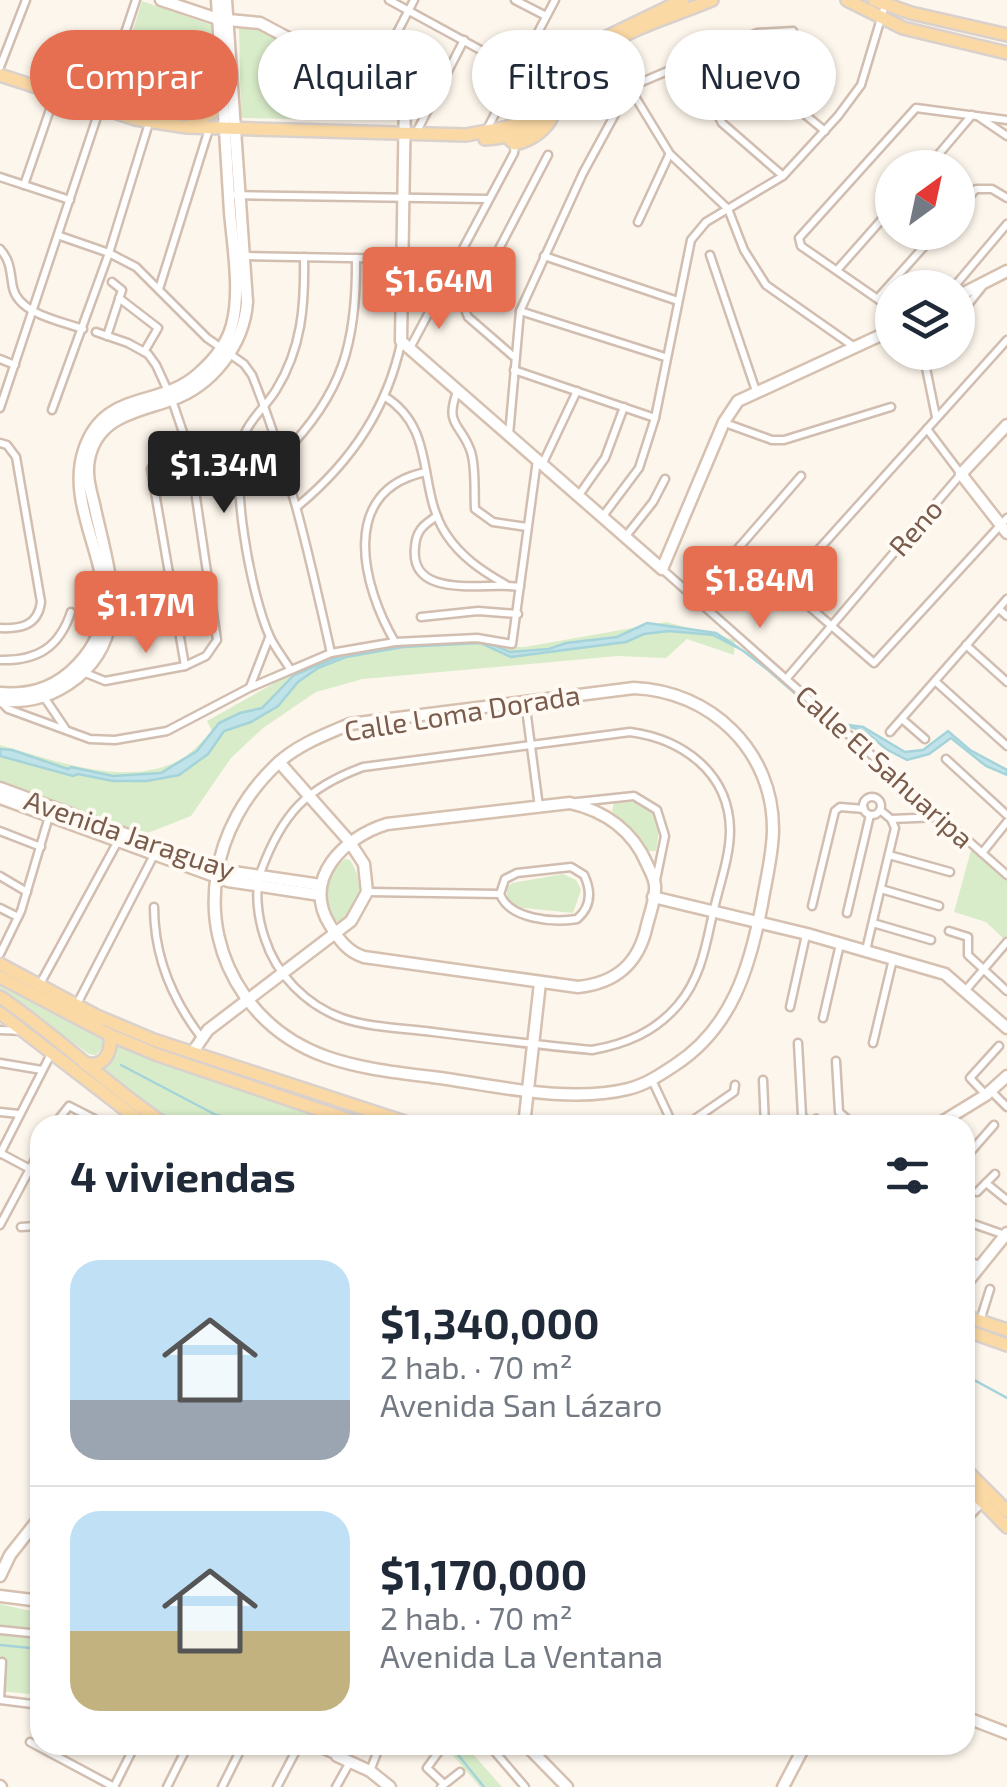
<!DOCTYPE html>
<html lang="es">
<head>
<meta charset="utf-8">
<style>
  :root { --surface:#fff; --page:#f6f6f7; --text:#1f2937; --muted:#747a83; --line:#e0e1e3; --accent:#e76f51 }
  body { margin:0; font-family:"Exo 2",sans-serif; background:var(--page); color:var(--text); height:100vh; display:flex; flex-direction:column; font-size:38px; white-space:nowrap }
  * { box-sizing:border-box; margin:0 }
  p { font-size:32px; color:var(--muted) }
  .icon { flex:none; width:55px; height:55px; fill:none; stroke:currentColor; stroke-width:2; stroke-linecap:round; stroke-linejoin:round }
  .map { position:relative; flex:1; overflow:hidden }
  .drawer { position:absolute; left:30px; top:1115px; width:945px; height:640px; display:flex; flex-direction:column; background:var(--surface); border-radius:30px; box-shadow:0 2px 8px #0004 }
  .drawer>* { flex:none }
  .guide { position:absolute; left:30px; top:30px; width:948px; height:90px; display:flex; gap:20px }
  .needle { width:65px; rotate:33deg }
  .controls { position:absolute; left:875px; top:150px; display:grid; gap:20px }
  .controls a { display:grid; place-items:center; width:100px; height:100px; border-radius:50%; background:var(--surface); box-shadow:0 2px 8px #0004; font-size:50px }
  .price { position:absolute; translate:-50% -85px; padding:0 22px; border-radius:10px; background:var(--accent); color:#fff; font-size:32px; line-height:65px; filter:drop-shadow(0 2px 5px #0008) }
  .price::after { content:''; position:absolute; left:50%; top:60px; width:30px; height:22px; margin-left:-15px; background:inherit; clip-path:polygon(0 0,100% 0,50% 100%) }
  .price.active { background:#222; color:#fff }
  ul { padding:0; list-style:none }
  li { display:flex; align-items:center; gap:30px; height:250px; padding:0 40px }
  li+li { border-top:2px solid var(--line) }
  li span { display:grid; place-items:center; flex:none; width:280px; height:200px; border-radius:30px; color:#555 }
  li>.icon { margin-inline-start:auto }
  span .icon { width:120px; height:120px; fill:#fffc; stroke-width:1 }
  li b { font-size:42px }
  h2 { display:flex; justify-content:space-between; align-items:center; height:120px; padding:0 40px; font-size:42px }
  .chip { padding:0 35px; border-radius:45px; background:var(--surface); box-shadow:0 2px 8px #0004; font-size:35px; line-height:90px }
  .chip.active { background:var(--accent); color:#fff }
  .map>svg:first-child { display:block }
  .green { fill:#d8ecc9 }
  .water { fill:#bfe3e8; stroke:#a5d3da; stroke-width:2.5 }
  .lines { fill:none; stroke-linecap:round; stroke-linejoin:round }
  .stream { stroke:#a5d3da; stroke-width:2.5 }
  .street-casing { stroke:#d1beb0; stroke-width:11 }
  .secondary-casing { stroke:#d6c0b0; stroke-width:15 }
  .primary-casing { stroke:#dad1cd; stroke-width:16 }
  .street { stroke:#fff; stroke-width:6 }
  .secondary { stroke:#fff; stroke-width:10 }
  .primary { stroke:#fbd9a5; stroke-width:11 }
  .labels { text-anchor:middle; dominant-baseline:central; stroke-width:8; stroke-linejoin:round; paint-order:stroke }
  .street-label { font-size:28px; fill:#7a5c4d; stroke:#fffaf3 }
</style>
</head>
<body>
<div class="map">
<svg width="1007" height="1787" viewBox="0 0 1007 1787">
  <rect width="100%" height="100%" fill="#fdf6ec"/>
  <!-- green -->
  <g class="green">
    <path d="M142 1 211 25 216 93 211 108C179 125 143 115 110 105Z"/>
    <path d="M239 26 266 32 338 70 336 120 241 118Z"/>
    <path d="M666 622 735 640 734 655 687 639 666 658 618 656 363 679 316 692 263 728 231 758 191 816 145 834 0 783V745C55 760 129 790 183 758 194 751 203 740 212 731L207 721 294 672 295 675C352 650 415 635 479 640 495 641 508 648 525 647Z"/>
    <path d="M635 802 644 805 660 823 656 851H648L635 832 612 811 614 803Z"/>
    <path d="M972 847 1007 879V935L1004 939 986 922 954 912Z"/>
    <path d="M345 859 350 860C364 881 362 907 342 922L332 920 326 912C325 893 329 870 345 859Z"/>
    <path d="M563 874 576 880 581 890 573 913 514 907 507 902V888L512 883Z"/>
    <path d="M0 984 104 1037V1046L96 1055 89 1054 0 991Z"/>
    <path d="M116 1040 356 1125H178L96 1066 111 1057Z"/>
    <path d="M0 1604 26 1610H40V1695L0 1691Z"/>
    <path d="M444 1745H465L502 1787H480Z"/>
  </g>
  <!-- water -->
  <g class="water">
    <path d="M647 623 716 633 769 668 828 723 819 722 798 696 768 670 742 650 713 635 669 631 644 634 626 642 511 657 481 643 403 647 346 657 318 668 298 682 278 706 251 722 224 731 208 754 179 775 147 781H113L78 774 73 776 0 756V749L12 750 68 769 71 767 113 776 161 773 197 751 219 723 240 713 262 708 294 675 345 654 399 643 482 640 510 652 549 649 566 643 617 637Z"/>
    <path d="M841 724 863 727 905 752 923 750 948 731 970 750 1007 770V775L986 766 951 738 929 754 907 760 886 749 866 732Z"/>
  </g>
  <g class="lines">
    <!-- stream -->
    <g class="stream">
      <path d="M121 1065 216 1115 261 1125"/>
      <path d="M965 1375 1007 1398"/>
      <path d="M0 1645 40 1649"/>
      <path d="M450 1745 484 1787"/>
    </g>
    <defs>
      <g id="street">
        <path d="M389 0 519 71"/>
        <path d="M515 0 546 16"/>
        <path d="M745 39 770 86 825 131"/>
        <path d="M690 62 722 123 782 175"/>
        <path d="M0 67 26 0"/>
        <path d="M372 81 414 0"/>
        <path d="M631 90 670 154 728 209 744 250 766 285 853 346"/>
        <path d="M979 117 1007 136"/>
        <path d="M486 131 555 0"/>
        <path d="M416 133 464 40"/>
        <path d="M927 168 972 115"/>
        <path d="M0 177 70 200"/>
        <path d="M24 185 55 95"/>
        <path d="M229 195 488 199"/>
        <path d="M958 209 976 189H992L1007 198"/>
        <path d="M638 222 669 155"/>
        <path d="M60 236 109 253 136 267 207 338 244 364 252 375C290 469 309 554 331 653"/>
        <path d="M0 249C11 261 10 272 13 288 19 314 61 321 83 329"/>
        <path d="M710 255 756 391"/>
        <path d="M245 256 456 260"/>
        <path d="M544 256 678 301"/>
        <path d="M838 269 892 208"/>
        <path d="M953 288 1007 224"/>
        <path d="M159 289 209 129"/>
        <path d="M119 298 158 328 144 352"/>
        <path d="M878 298 937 232"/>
        <path d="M892 309 801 246 799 238 916 108 1007 120"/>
        <path d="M520 311 665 357"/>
        <path d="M958 317 982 287"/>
        <path d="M107 336 122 290 112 282"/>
        <path d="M410 348 514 153 515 144"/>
        <path d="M929 352 925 363 936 417"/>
        <path d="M513 356 468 317 466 312 548 155"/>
        <path d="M0 359 15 365"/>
        <path d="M514 370 655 418"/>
        <path d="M457 392C444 426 462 424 471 452 476 468 474 492 475 509L493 522 527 527"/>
        <path d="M384 396C438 429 416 488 446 534 461 557 482 571 505 584"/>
        <path d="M0 408 136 0"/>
        <path d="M52 410 109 253 149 123"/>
        <path d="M725 423 772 440H784L891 407"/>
        <path d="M509 435 520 311 583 173 626 94 637 84 757 33 793 31"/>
        <path d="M0 443 7 445 16 457 41 602C38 626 20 629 0 628"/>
        <path d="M283 454C343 394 357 341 356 258"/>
        <path d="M542 465 577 391"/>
        <path d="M579 495 605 458 624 407"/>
        <path d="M298 506C350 463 387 409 401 343"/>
        <path d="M437 516C423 525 416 531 415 547 409 602 489 581 520 587"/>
        <path d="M603 516 639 468 655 418 691 240 706 222 783 176 838 116 861 85 885 5"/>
        <path d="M626 536 653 502 665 479"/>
        <path d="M740 546 874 663 1007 518"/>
        <path d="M662 569 1007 875"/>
        <path d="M785 587 1007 340"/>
        <path d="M695 598 801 476"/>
        <path d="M999 609 1007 616"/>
        <path d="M421 617 478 611 518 614"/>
        <path d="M395 642C362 586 338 490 426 472"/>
        <path d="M966 645 1007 682"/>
        <path d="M0 660C37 661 59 648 71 612"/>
        <path d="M185 666 151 469 154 464 191 459"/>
        <path d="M290 669C284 659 275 648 270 637 251 596 228 474 245 433 252 417 267 405 276 390 302 348 305 305 304 257"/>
        <path d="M83 672 105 681 185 666 206 656 217 640 189 450 172 400 156 365 148 354 128 343 96 332"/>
        <path d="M787 678 961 474 927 429"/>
        <path d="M935 681 1007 746"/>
        <path d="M250 687 269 638"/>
        <path d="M44 697 65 728"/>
        <path d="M525 701 539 807"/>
        <path d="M1 702 8 709 90 739 115 740 167 731 249 688 331 653 395 642 477 638 512 644 537 460"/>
        <path d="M902 719 925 739"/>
        <path d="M630 732C682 739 729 772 730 830 730 857 719 886 713 913 706 945 701 978 678 1005 655 1032 626 1044 592 1050 536 1045 481 1038 425 1031 398 1028 368 1027 342 1018 306 1005 276 974 265 939 258 919 254 891 261 871 282 814 306 788 363 767Z"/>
        <path d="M890 732 1007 599"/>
        <path d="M946 759 1007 815"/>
        <circle cx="872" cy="806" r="9"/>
        <path d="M577 802 634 796 657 810 665 836 656 880"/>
        <path d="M891 819 940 817"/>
        <path d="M0 831 41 847"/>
        <path d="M982 853 1007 822"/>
        <path d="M889 855 950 872"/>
        <path d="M571 867 584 875C592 892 591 907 577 919 552 923 509 919 500 894L505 879 517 873Z"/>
        <path d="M0 876 27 892"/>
        <path d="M881 889 939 906"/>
        <path d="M368 892 500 894"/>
        <path d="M812 906 835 811 840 807 864 809"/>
        <path d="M154 907C154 955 172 999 201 1037"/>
        <path d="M0 908 18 917"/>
        <path d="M847 913 870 815"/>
        <path d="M873 923 931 940"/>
        <path d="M949 931 968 937V955L1007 991"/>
        <path d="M866 950 895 828 891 819 880 810"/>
        <path d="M0 954 21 911 50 813"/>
        <path d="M40 984 118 841"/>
        <path d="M965 991 1007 942"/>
        <path d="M77 1004 154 855"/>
        <path d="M790 1007 806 935"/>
        <path d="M823 1018 840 944"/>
        <path d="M0 1030 23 1031"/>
        <path d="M798 1043 802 1116 809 1123"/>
        <path d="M873 1043 893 959"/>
        <path d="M836 1061 839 1112 854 1125"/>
        <path d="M0 1063 42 1070"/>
        <path d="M652 1080 673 1125"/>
        <path d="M763 1080 765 1125"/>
        <path d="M991 1091 1007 1107"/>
        <path d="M986 1095 970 1078 999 1046"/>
        <path d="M0 1112 19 1114"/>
        <path d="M808 1124 816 1119 823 1125"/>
        <path d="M54 1125 69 1106 106 1125"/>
        <path d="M686 1125 734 1092 735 1085"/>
        <path d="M965 1142 973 1149"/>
        <path d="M0 1153 30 1169"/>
        <path d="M0 1154 52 1052"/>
        <path d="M965 1158 994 1125"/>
        <path d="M986 1183 1007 1200"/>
        <path d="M977 1192 995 1174"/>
        <path d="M965 1221 1005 1235"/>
        <path d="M0 1225 40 1150"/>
        <path d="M21 1227 36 1226 40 1218"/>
        <path d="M965 1259 979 1265"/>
        <path d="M980 1321 990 1289"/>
        <path d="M0 1630 40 1634"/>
        <path d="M0 1699 2 1662"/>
        <path d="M0 1700 40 1705"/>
        <path d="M30 1742 114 1787"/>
        <path d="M312 1745 337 1756"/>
        <path d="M489 1745 525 1787"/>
        <path d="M440 1750 427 1768 444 1784"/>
        <path d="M370 1771 380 1745"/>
        <path d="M114 1787 135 1745"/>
        <path d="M167 1787 188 1745"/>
        <path d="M222 1787 243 1745"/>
        <path d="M277 1787 299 1745"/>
        <path d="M336 1787 350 1762"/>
        <path d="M441 1787 460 1772"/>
      </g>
      <g id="secondary">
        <path d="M161 0 218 19 260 23 405 100 401 341 662 569 724 422 738 401 892 330"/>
        <path d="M958 296 1007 271"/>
        <path d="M1007 425 961 474 1007 533"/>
        <path d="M634 688C710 691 773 750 773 829 773 853 766 880 762 904 750 967 732 1028 675 1065 660 1075 645 1085 628 1089 566 1104 495 1085 432 1077 359 1068 291 1061 245 996 192 921 212 825 277 764 297 745 324 735 350 724Z"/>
        <path d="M0 693C27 695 49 690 70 672 151 600 59 525 84 450 104 389 159 409 198 374 213 361 227 344 232 325 241 291 233 247 230 212 226 141 221 71 217 0"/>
        <path d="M0 701C31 703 54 696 78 677 134 630 106 563 94 504 90 489 86 474 89 459 98 416 137 412 171 400 212 386 244 345 247 302L226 0"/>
        <path d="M0 788 226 871 321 885"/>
        <path d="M0 798 228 881 320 895"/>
        <path d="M570 803C605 811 633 831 647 864 650 871 655 879 655 886 656 898 650 913 647 925 639 963 617 983 578 987L364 957C348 952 339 940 330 925 301 879 344 837 387 824Z"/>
        <path d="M653 897 807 934 945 974 1007 1028"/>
        <path d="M192 1053 208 1030 351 921 367 892 364 864 349 841 279 762"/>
        <path d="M524 1125 540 983"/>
        <path d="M937 1125 986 1095 1007 1076"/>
        <path d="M965 1285 1007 1233"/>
        <path d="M965 1518 985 1497"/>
        <path d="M0 1576 10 1555 40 1517"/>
        <path d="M0 1596 40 1601"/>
        <path d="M965 1717 1007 1733"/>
        <path d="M340 1745 337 1756 370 1771 390 1787"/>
        <path d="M526 1745 567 1787"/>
        <path d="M0 1786 1 1787"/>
        <path d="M783 1787 805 1745"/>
      </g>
      <g id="primary">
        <path d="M847 0 903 28 1007 53"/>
        <path d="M874 0 911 13 1007 35"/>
        <path d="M0 75 135 119 187 127 466 135 508 127 535 114 574 62 594 43 683 0"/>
        <path d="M187 127 213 112 222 88"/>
        <path d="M507 137 515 144C532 140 546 130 553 115"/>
        <path d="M485 139C567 133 549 88 597 52 626 29 677 15 712 0"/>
        <path d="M0 964 97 1016 154 1040 414 1125"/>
        <path d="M0 977 110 1035 158 1055 364 1125"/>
        <path d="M0 997C58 1036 107 1086 166 1125"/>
        <path d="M0 1013 145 1125"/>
        <path d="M84 1063C104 1069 112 1053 110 1035"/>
        <path d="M965 1316 1007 1330"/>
        <path d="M965 1330 1007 1345"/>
        <path d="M965 1469 1007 1511"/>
        <path d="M965 1484 1007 1527"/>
      </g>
    </defs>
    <!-- street casing -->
    <use href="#street" class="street-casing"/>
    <!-- secondary casing -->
    <use href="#secondary" class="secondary-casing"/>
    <!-- primary casing -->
    <use href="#primary" class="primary-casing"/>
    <!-- street -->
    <use href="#street" class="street"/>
    <!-- secondary -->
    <use href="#secondary" class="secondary"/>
    <!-- primary -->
    <use href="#primary" class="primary"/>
  </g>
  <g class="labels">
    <!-- street labels -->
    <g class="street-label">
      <text transform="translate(915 527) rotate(-49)">Reno</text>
      <text transform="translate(462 712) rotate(-9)">Calle Loma Dorada</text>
      <text transform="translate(885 766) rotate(42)">Calle El Sahuaripa</text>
      <text transform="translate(130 834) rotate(19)">Avenida Jaraguay</text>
    </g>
  </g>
</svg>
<div class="controls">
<a><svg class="needle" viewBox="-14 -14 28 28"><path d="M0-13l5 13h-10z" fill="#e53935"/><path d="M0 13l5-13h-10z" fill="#747a83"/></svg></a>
<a><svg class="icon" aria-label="layers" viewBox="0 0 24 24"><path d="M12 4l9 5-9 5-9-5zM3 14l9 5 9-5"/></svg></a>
</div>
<b class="price" style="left:439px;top:332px">$1.64M</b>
<b class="price active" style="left:224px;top:516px">$1.34M</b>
<b class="price" style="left:760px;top:631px">$1.84M</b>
<b class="price" style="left:146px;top:656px">$1.17M</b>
<div class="guide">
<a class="chip active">Comprar</a>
<a class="chip">Alquilar</a>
<a class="chip">Filtros</a>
<a class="chip">Nuevo</a>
</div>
<section class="drawer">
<h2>4 viviendas<svg class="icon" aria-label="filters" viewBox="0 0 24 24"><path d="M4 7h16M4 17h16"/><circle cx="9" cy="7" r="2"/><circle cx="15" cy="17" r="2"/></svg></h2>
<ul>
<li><span style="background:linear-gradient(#bfe0f5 70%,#9aa5b1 0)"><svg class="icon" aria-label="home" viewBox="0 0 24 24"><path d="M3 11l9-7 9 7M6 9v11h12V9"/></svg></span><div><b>$1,340,000</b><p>2 hab. · 70 m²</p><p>Avenida San Lázaro</p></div></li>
<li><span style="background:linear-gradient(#bfe0f5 60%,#c2b280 0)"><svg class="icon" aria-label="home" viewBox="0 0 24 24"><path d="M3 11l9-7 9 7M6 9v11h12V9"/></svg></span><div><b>$1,170,000</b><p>2 hab. · 70 m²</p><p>Avenida La Ventana</p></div></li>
</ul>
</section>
</div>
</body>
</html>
